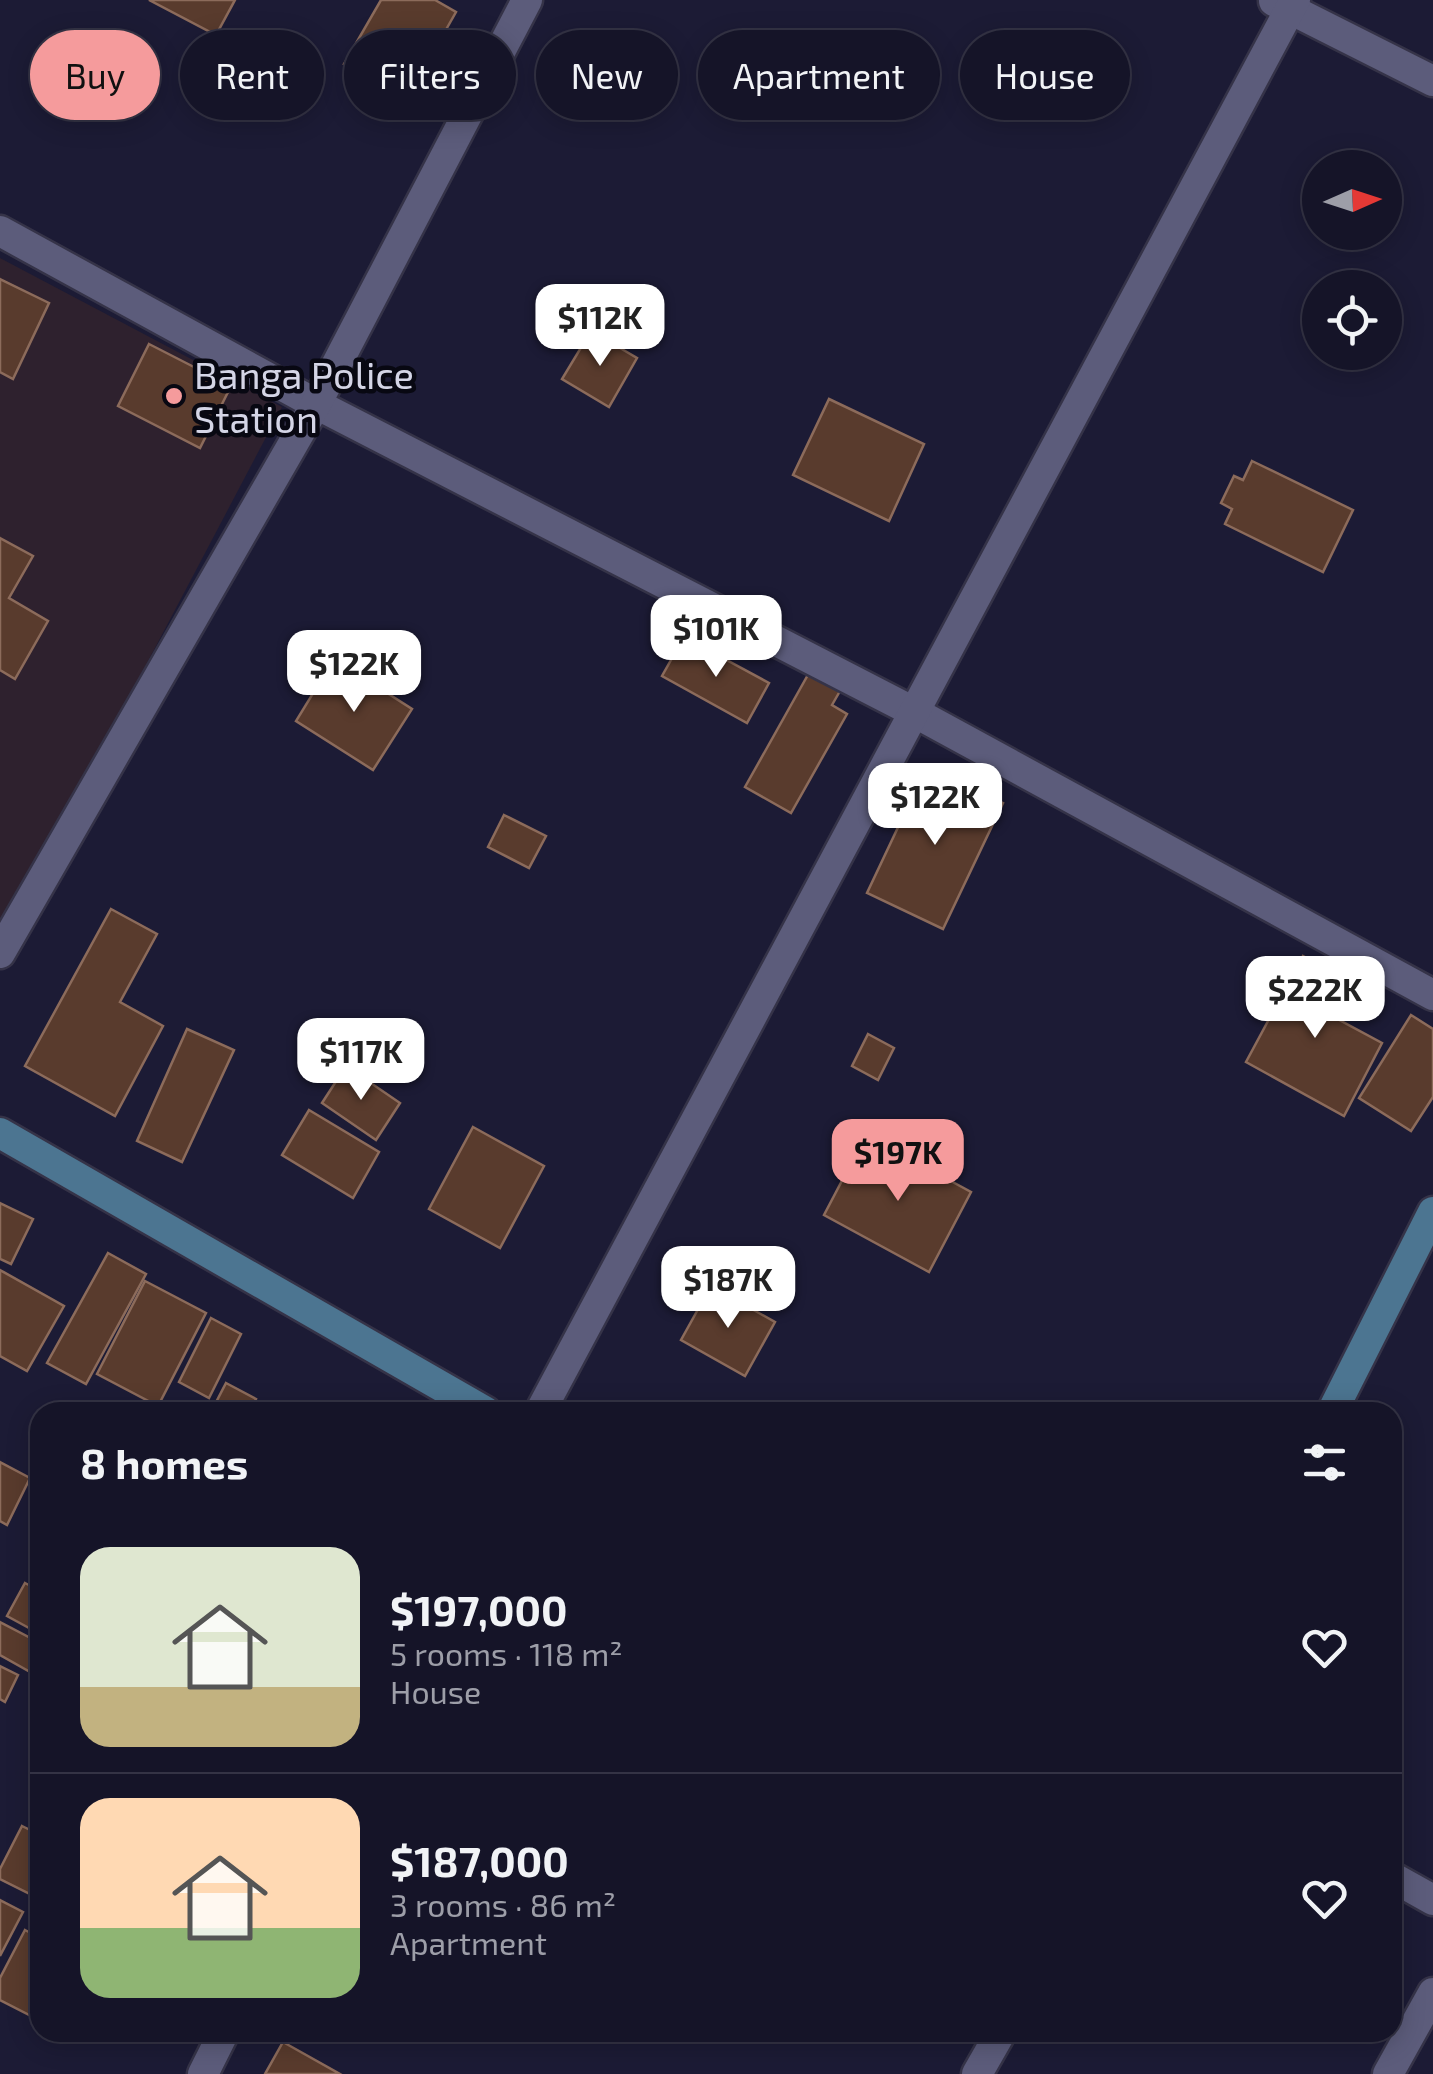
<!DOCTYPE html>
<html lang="en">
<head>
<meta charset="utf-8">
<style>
  :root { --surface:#151428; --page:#222134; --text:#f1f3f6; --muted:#9d9ea8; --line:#343345; --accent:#f59b9c }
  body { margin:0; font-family:"Exo 2",sans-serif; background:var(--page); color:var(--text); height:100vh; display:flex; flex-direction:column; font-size:38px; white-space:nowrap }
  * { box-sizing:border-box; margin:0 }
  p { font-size:32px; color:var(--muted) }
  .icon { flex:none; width:55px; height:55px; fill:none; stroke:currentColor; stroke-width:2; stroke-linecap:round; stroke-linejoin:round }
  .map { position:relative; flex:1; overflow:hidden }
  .side { position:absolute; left:30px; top:1402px; width:1372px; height:640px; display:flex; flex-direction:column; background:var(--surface); border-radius:30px; box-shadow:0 5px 25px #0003,0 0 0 2px var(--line) }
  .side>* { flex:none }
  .top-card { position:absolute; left:30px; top:30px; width:1375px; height:90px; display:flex; gap:20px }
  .needle { width:65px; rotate:87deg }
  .fabs { position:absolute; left:1302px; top:150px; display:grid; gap:20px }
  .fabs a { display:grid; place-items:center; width:100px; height:100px; border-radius:50%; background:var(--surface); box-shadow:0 5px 25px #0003,0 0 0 2px var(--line); font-size:50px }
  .price { position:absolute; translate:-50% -85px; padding:0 22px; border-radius:20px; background:#fff; color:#222; font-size:32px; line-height:65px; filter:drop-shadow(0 2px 5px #0008) }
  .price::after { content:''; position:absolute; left:50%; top:60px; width:30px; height:22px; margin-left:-15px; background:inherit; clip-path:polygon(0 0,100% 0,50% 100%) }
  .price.active { background:var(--accent); color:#111 }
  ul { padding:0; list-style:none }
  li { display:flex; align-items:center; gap:30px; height:250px; padding:0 50px }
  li+li { border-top:2px solid var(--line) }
  li span { display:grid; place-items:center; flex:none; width:280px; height:200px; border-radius:30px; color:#555 }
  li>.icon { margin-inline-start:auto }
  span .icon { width:120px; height:120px; fill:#fffc; stroke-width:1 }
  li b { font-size:42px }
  h2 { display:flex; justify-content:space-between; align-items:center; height:120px; padding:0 50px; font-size:42px }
  .tag { padding:0 35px; border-radius:45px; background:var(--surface); box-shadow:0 5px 25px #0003,0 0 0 2px var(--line); font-size:35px; line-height:90px }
  .tag.active { background:var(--accent); color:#111 }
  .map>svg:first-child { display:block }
  .commercial { fill:#2e212e }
  .building { fill:#593b2d; stroke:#8c6b5b; stroke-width:2.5 }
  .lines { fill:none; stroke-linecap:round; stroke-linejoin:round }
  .street-casing { stroke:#353348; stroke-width:35 }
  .secondary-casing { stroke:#353348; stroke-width:35 }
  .street { stroke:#5c5c7b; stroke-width:30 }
  .secondary { stroke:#4c7591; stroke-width:30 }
  .poi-dot { fill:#f59b9c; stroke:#080812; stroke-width:4 }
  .labels { text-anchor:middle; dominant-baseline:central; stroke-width:9; stroke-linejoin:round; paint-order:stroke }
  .poi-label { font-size:38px; fill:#d4d5e6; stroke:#080812; text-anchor:start }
</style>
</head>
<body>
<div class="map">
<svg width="1433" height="2074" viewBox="0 0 1433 2074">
  <rect width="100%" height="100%" fill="#1c1b35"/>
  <!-- commercial -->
  <path class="commercial" d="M0 258 282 407 0 942Z"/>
  <!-- building -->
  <g class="building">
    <path d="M149 0H235L216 35Z"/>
    <path d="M381 0H435L456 12 406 100 344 64Z"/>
    <path d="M0 279 49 303 13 379 0 372Z"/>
    <path d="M591 331 637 358 609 407 562 379Z"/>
    <path d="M149 344 231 386 200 448 118 406Z"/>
    <path d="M829 399 924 444 889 521 793 475Z"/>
    <path d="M1252 461 1353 510 1323 572 1225 524 1232 509 1221 503 1234 476 1243 480Z"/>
    <path d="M0 538 33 556 9 598 48 621 15 679 0 670Z"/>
    <path d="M684 637 769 683 747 723 662 676Z"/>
    <path d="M334 659 412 709 373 770 296 721Z"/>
    <path d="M809 673 840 691 832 705 847 714 791 813 745 787Z"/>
    <path d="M927 766 1003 803 943 929 867 893Z"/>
    <path d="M504 815 546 836 529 868 488 847Z"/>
    <path d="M111 909 157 934 120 1002 163 1026 115 1116 25 1066Z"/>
    <path d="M1303 956 1348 981 1330 1015 1382 1043 1344 1116 1246 1062Z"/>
    <path d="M1411 1015 1433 1029V1097L1411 1131 1359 1098Z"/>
    <path d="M187 1029 234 1050 182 1162 137 1141Z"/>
    <path d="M868 1034 894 1048 878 1080 852 1066Z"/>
    <path d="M346 1066 400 1103 376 1140 322 1103Z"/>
    <path d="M309 1110 379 1152 353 1198 282 1155Z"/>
    <path d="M473 1127 544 1166 500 1248 429 1209Z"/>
    <path d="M866 1135 971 1192 929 1272 824 1215Z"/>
    <path d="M0 1203 33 1219 11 1264 0 1259Z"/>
    <path d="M108 1253 146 1274 86 1384 47 1363Z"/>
    <path d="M0 1270 64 1306 27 1371 0 1356Z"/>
    <path d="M145 1281 206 1313 158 1406 97 1374Z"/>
    <path d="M711 1286 775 1322 745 1376 681 1340Z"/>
    <path d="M211 1318 241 1334 209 1398 179 1382Z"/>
    <path d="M226 1383 256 1399 250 1412H211Z"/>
    <path d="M0 1462 30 1478 7 1525 0 1521Z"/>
    <path d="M25 1583 40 1591V1634L7 1616Z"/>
    <path d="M0 1622 40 1643V1658L32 1673 0 1655Z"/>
    <path d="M0 1666 18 1675 5 1702 0 1699Z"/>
    <path d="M22 1826 40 1835V1880L32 1895 0 1879V1869Z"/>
    <path d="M0 1900 23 1912 0 1956Z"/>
    <path d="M25 1930 40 1938 39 2020 0 2000V1978Z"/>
    <path d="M283 2042 340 2074H265Z"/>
  </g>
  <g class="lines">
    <defs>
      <g id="street">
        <path d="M1274 1 1433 81"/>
        <path d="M0 231 316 404 914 712 1433 995"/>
        <path d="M0 953 316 404 527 0"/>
        <path d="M540 1412 1295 0"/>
        <path d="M1392 1877 1433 1900"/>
        <path d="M203 2074 224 2032"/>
        <path d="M977 2074 1001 2032"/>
        <path d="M1388 2074 1433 1993"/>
      </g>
      <g id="secondary">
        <path d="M0 1133 486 1412"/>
        <path d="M1332 1412 1433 1212"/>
      </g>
    </defs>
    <!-- street casing -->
    <use href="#street" class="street-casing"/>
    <!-- secondary casing -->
    <use href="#secondary" class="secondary-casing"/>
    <!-- street -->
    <use href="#street" class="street"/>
    <!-- secondary -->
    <use href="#secondary" class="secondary"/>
  </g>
  <!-- markers -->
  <circle class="poi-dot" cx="174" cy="396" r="10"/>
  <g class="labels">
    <!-- poi labels -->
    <g class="poi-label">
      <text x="194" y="374">Banga Police<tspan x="194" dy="44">Station</tspan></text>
    </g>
  </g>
</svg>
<div class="fabs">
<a><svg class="needle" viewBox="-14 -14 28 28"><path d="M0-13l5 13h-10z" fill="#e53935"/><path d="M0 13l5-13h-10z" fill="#9d9ea8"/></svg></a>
<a><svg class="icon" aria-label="locate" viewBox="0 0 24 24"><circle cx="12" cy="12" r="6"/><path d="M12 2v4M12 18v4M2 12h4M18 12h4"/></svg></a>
</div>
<b class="price" style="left:600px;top:369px">$112K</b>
<b class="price" style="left:716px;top:680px">$101K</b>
<b class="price" style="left:354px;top:715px">$122K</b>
<b class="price" style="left:935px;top:848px">$122K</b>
<b class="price" style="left:1315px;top:1041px">$222K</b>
<b class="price" style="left:361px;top:1103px">$117K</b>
<b class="price active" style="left:898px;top:1204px">$197K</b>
<b class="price" style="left:728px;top:1331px">$187K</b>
<div class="top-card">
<a class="tag active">Buy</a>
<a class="tag">Rent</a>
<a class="tag">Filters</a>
<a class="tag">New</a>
<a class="tag">Apartment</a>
<a class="tag">House</a>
</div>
<section class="side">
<h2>8 homes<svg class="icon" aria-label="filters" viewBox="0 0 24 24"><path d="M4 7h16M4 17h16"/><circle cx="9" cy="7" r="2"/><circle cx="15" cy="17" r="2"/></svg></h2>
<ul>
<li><span style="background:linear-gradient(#dfe7d0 70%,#c2b280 0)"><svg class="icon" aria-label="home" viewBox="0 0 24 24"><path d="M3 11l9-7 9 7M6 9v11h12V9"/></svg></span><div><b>$197,000</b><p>5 rooms · 118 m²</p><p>House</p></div><svg class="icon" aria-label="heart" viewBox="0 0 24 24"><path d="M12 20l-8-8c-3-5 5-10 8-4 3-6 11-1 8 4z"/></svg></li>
<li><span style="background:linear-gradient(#ffd9b3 65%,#8fb573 0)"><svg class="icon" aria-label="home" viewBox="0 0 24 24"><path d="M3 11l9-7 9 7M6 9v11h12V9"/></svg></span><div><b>$187,000</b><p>3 rooms · 86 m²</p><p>Apartment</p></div><svg class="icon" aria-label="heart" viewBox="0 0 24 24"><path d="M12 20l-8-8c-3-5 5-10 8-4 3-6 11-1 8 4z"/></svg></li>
</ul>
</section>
</div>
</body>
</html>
